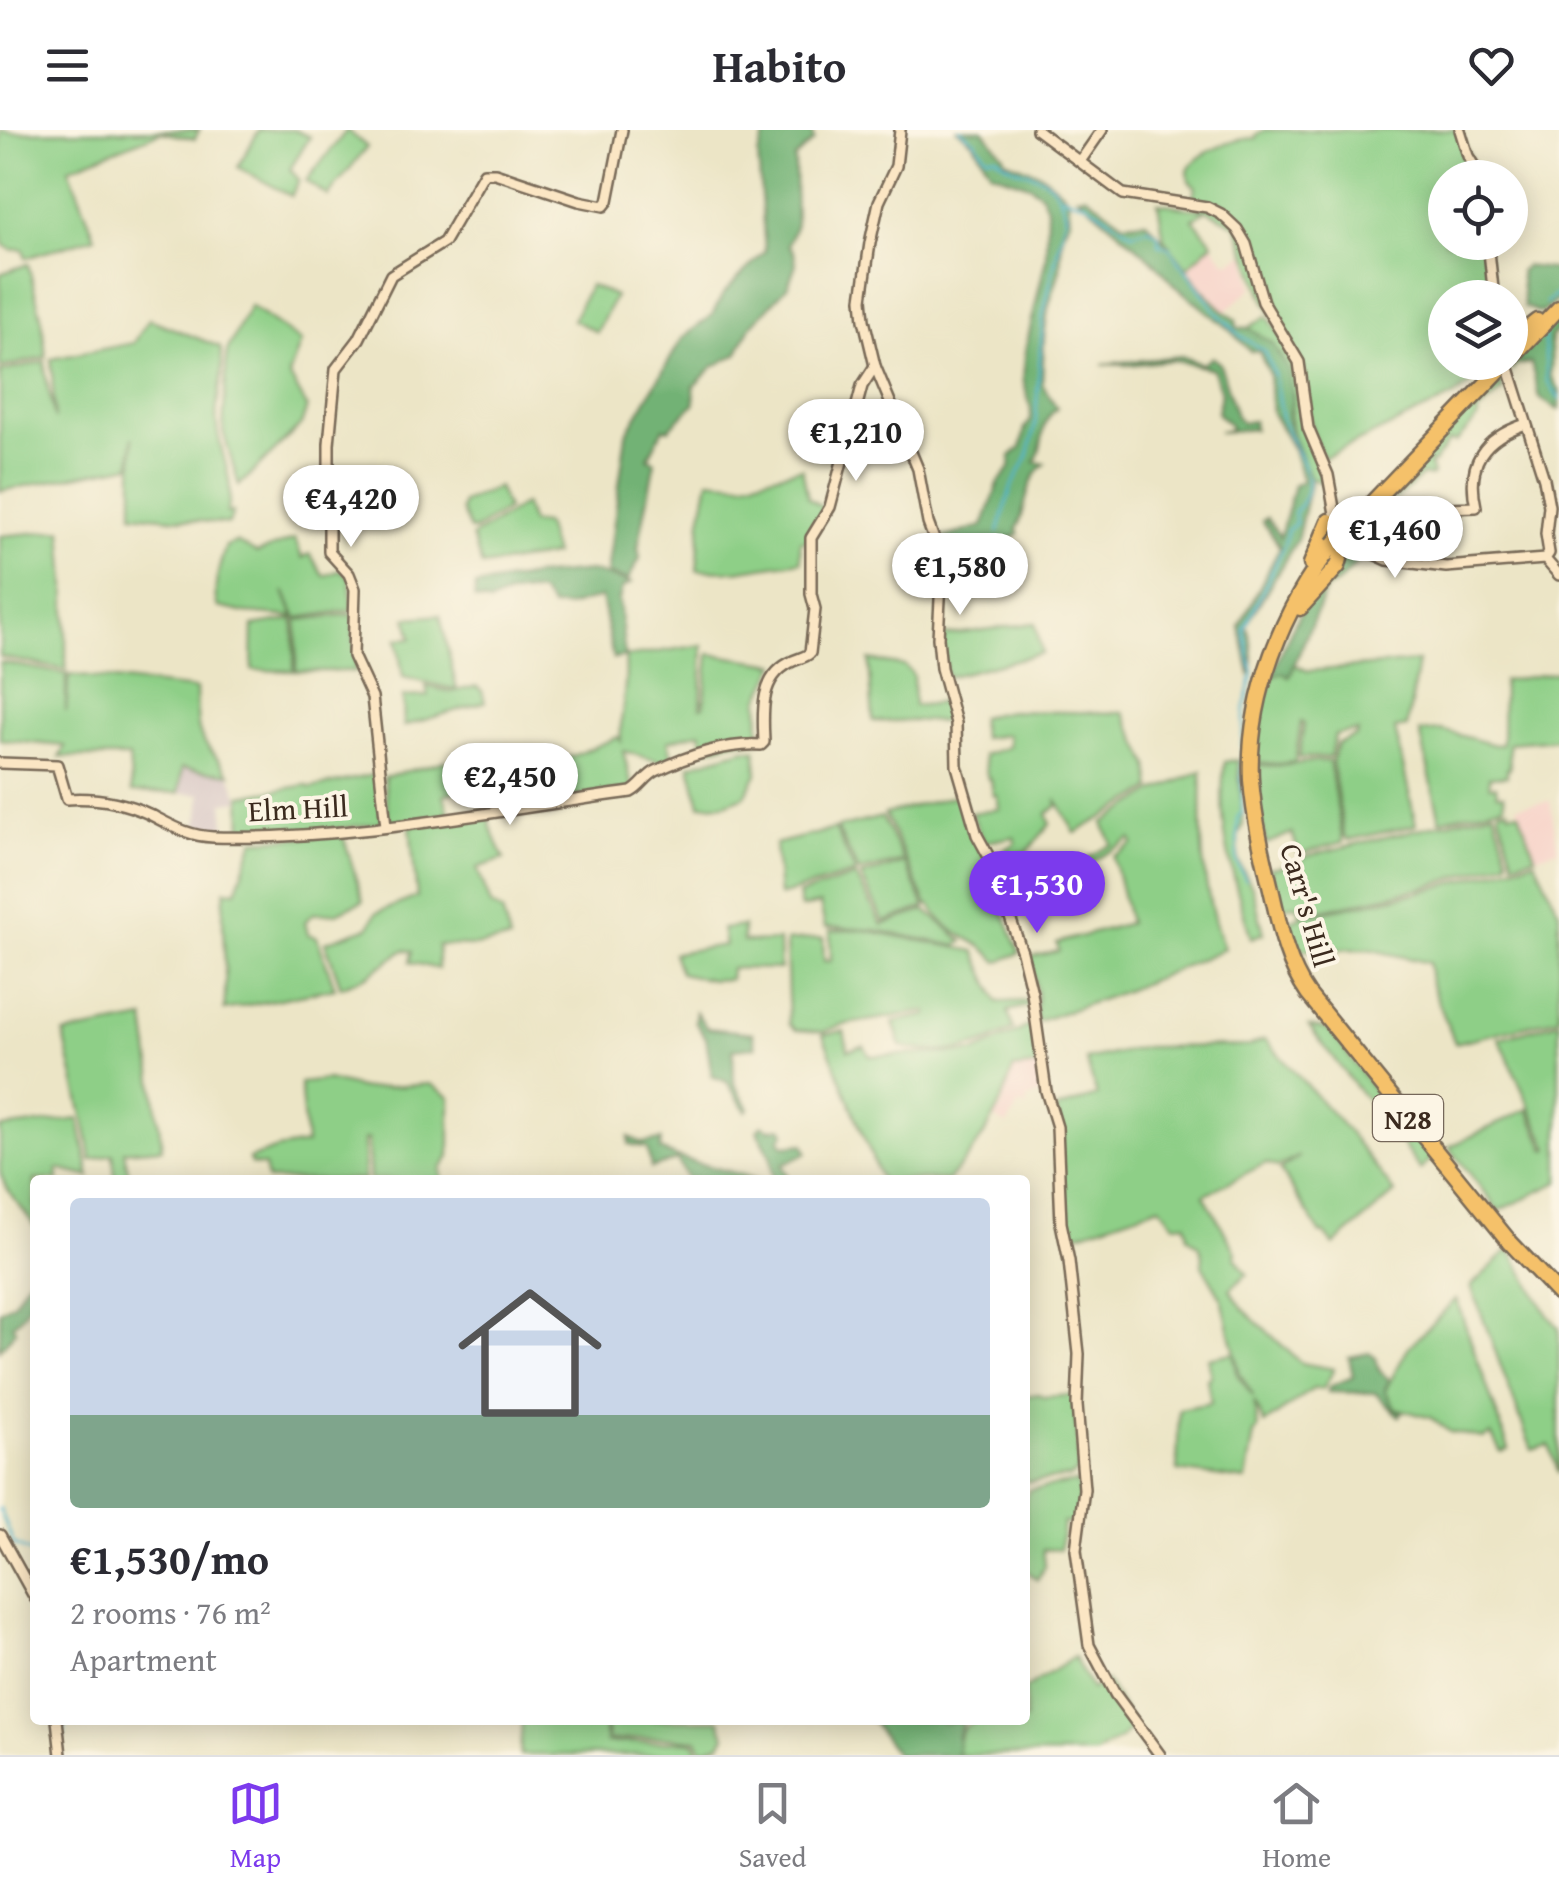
<!DOCTYPE html>
<html lang="en">
<head>
<meta charset="utf-8">
<style>
  :root { --surface:#fff; --page:#f2f2f3; --text:#2b2b33; --muted:#7c7c81; --line:#e1e1e2; --accent:#7c3aed }
  body { margin:0; font-family:"Gentium Book Plus",serif; background:var(--page); color:var(--text); height:100vh; display:flex; flex-direction:column; font-size:38px; white-space:nowrap }
  * { box-sizing:border-box; margin:0 }
  p { font-size:32px; color:var(--muted) }
  .icon { flex:none; width:55px; height:55px; fill:none; stroke:currentColor; stroke-width:2; stroke-linecap:round; stroke-linejoin:round }
  .map { position:relative; flex:1; overflow:hidden }
  .drawer { position:absolute; left:30px; top:1045px; width:1000px; height:550px; display:flex; flex-direction:column; background:var(--surface); border-radius:10px; box-shadow:0 5px 25px #0003 }
  .drawer>* { flex:none }
  .controls { position:absolute; left:1428px; top:30px; display:grid; gap:20px }
  .controls a { display:grid; place-items:center; width:100px; height:100px; border-radius:50%; background:var(--surface); box-shadow:0 5px 25px #0003; font-size:50px }
  .price { position:absolute; translate:-50% -85px; padding:0 22px; border-radius:35px; background:#fff; color:#222; font-size:32px; line-height:65px; filter:drop-shadow(0 2px 5px #0008) }
  .price::after { content:''; position:absolute; left:50%; top:60px; width:30px; height:22px; margin-left:-15px; background:inherit; clip-path:polygon(0 0,100% 0,50% 100%) }
  .price.active { background:var(--accent); color:#fff }
  ul { padding:0; list-style:none }
  li { display:grid; align-content:center; gap:20px; height:530px; padding:0 40px }
  li span { display:grid; place-items:center; height:310px; border-radius:10px; color:#555 }
  li>.icon { margin-inline-start:auto }
  span .icon { width:180px; height:180px; fill:#fffc; stroke-width:1 }
  li b { font-size:42px }
  header { display:flex; justify-content:space-between; align-items:center; height:130px; padding:0 40px; background:var(--surface); font-size:45px; font-weight:800 }
  .tabs { display:flex; justify-content:space-around; align-items:center; height:140px; border-top:2px solid var(--line); background:var(--surface); font-size:28px; color:var(--muted) }
  .tabs a { display:grid; justify-items:center; gap:5px }
  .tabs .active { color:var(--accent) }
  .map>svg:first-child { display:block }
  .built { fill:#f7d1c7 }
  .industrial { fill:#d2bfc0 }
  .green { fill:#8ecf87; stroke:#647c52; stroke-width:2.5 }
  .forest { fill:#72b274; stroke:#566e49; stroke-width:2.5 }
  .lines { fill:none; stroke-linecap:round; stroke-linejoin:round }
  .stream { stroke:#50b5ce; stroke-width:2.5 }
  .secondary-casing { stroke:#796b59; stroke-width:14 }
  .highway-casing { stroke:#796b59; stroke-width:19 }
  .secondary { stroke:#fbe6c4; stroke-width:9 }
  .highway { stroke:#f5c16b; stroke-width:14 }
  .highway-bridge-casing { stroke:#796b59; stroke-width:19; stroke-linecap:butt }
  .highway-bridge { stroke:#f5c16b; stroke-width:14 }
  .labels { text-anchor:middle; dominant-baseline:central; stroke-width:8; stroke-linejoin:round; paint-order:stroke }
  .shield { fill:#fcf5e5; stroke:#75675a; stroke-width:2.5 }
  .shield-label { font-size:28px; font-weight:bold; fill:#3b2a1e }
  .street-label { font-size:30px; fill:#3b2a1e; stroke:#fcf5e5 }
</style>
</head>
<body>
<header><svg class="icon" aria-label="menu" viewBox="0 0 24 24"><path d="M4 6h16M4 12h16M4 18h16"/></svg>Habito<svg class="icon" aria-label="heart" viewBox="0 0 24 24"><path d="M12 20l-8-8c-3-5 5-10 8-4 3-6 11-1 8 4z"/></svg></header>
<div class="map">
<svg width="1559" height="1625" viewBox="0 0 1559 1625">
  <rect width="100%" height="100%" fill="#fcf5e5"/>
  <filter id="ink" filterUnits="userSpaceOnUse"><feTurbulence type="fractalNoise" baseFrequency=".01" numOctaves="2"/><feDisplacementMap in="SourceGraphic" scale="20" xChannelSelector="R" yChannelSelector="G"/><feConvolveMatrix kernelMatrix="1 2 1 2 8 2 1 2 1" color-interpolation-filters="sRGB"/></filter>
  <filter id="wash" filterUnits="userSpaceOnUse"><feTurbulence type="fractalNoise" baseFrequency=".0048" numOctaves="4" result="noise"/><feDisplacementMap in="SourceGraphic" scale="40" xChannelSelector="R" yChannelSelector="G"/><feGaussianBlur stdDeviation="2.25" result="paint"/><feColorMatrix in="noise" values="0 0 0 0 0 0 0 0 0 0 0 0 0 0 0 0 0 1.4 0 .05"/><feComposite in="paint" operator="in"/></filter>
  <g filter="url(#wash)">
    <rect width="100%" height="100%" fill="#ece5c6"/>
    <!-- built -->
    <g class="built">
      <path d="M1212 113 1224 130 1229 132 1246 124 1253 157 1218 188 1182 143Z"/>
      <path d="M1550 671 1558 719 1535 726 1517 676Z"/>
      <path d="M1039 937 1043 963 1027 969 1026 979 1022 974 1018 976 1007 995 994 988 1001 978 1013 939Z"/>
    </g>
    <!-- industrial -->
    <g class="industrial">
      <path d="M1005 430 1009 450 945 465 944 443Z"/>
      <path d="M181 638 230 644 240 671 223 672 226 704 197 702 201 664 179 663Z"/>
    </g>
    <!-- green -->
    <g class="green">
      <path d="M0 0 11 2 199 0 195 9 161 2 69 38 95 107 26 128 23 119 12 120 4 115 0 101Z"/>
      <path d="M259 0H294L310 7 290 39 299 50 291 66 238 37Z"/>
      <path d="M347 0 367 17 328 66 306 51Z"/>
      <path d="M1265 0H1458L1479 47 1445 48V112L1485 113 1491 167 1445 168V232L1488 233 1469 256 1452 267 1324 328 1315 312 1308 282 1304 241 1265 171 1236 95 1191 72 1196 57 1189 51 1188 41C1194 24 1234 8 1256 8V5Z"/>
      <path d="M1158 73 1206 80 1193 89 1213 113 1187 138 1164 109Z"/>
      <path d="M28 134 42 190 46 227 0 238V144Z"/>
      <path d="M589 155 615 166 597 202 573 190Z"/>
      <path d="M250 176 301 212 289 245 307 277 301 295 239 356 223 301 227 221Z"/>
      <path d="M1267 186 1292 222 1300 244 1304 294 1326 350 1324 353 1311 349C1299 321 1284 299 1293 268L1248 198Z"/>
      <path d="M149 189 220 217C227 245 213 270 217 297 221 326 236 352 227 383L233 382 229 394 133 384V307L131 335 0 361V242L45 231V243L55 289 51 229 134 213Z"/>
      <path d="M1507 244 1509 247 1500 256 1503 260 1477 283 1479 287 1456 312 1449 311 1434 332 1429 333 1432 345 1428 346 1431 347 1422 345 1397 369 1387 370 1369 389 1367 387 1500 247Z"/>
      <path d="M802 338 808 368 827 380 809 401 807 411H800L801 431 736 441 697 440 701 390 709 350 742 353Z"/>
      <path d="M498 357 507 379 475 400H470L461 380 463 372Z"/>
      <path d="M524 374 531 393 545 394 554 425 482 436 472 407Z"/>
      <path d="M62 400 66 454V540L0 527V406Z"/>
      <path d="M295 409 302 428 310 424 324 446 341 440 350 447 352 480 297 488 284 461 294 487 246 483 218 477C211 461 220 433 226 416L236 412 257 423Z"/>
      <path d="M353 484 356 541H296L297 490Z"/>
      <path d="M440 485 457 560 403 547 397 509 412 508 407 488Z"/>
      <path d="M294 489V541L252 540 253 496Z"/>
      <path d="M1035 493 1042 523 947 547 940 506Z"/>
      <path d="M703 515 701 577 704 576 709 524 777 534 759 570 760 611 734 612 704 620 700 602 668 611 673 632 665 633 623 621 633 660 548 670 537 641 618 607 621 611C619 582 629 556 625 527Z"/>
      <path d="M869 530 905 536 913 545 914 576 946 572 948 587 944 592C920 589 897 592 873 591Z"/>
      <path d="M0 532 66 544V582L69 545 196 559C197 615 198 602 230 644L182 638 179 663 132 662 129 627H60L65 616 0 610Z"/>
      <path d="M1418 532 1407 597 1395 599 1416 695 1348 710 1344 705 1332 631 1337 614 1356 606 1358 601 1335 605 1330 627 1299 628 1304 594 1301 592 1295 632 1277 634 1254 632 1265 565 1273 546 1283 543 1289 547 1295 535 1308 541Z"/>
      <path d="M1559 542V609L1509 613 1510 638 1507 639V646L1489 647 1490 656H1496L1497 664 1504 665 1505 675 1440 690 1420 602 1441 600 1495 615 1502 614 1503 551Z"/>
      <path d="M426 556 452 562 476 556 482 561 485 572 404 596 403 567 428 566Z"/>
      <path d="M1009 581 1124 583 1149 635 1152 659 1075 703 1056 669 1058 675 1047 684 1050 694 1026 723 1007 726 1005 719 1016 713 1014 707 984 712 971 683 999 679 997 665H993L991 649H988L983 625 1009 617 1007 605 982 608 980 587Z"/>
      <path d="M745 619 756 620 757 644 745 666 725 674 700 675 690 635Z"/>
      <path d="M1238 629 1243 694 1238 706V731L1252 757 1264 803 1251 808C1234 750 1215 693 1225 632Z"/>
      <path d="M446 631 454 646 456 661 444 665 449 684 389 693 384 647Z"/>
      <path d="M1315 631H1329L1343 712 1299 724 1292 703 1266 714 1258 677 1257 635 1280 636Z"/>
      <path d="M1202 641C1200 707 1200 756 1224 819L1128 860 1036 892 1037 864 1030 827 1059 821 1057 813 1129 793 1113 727 1133 714 1131 709 1076 741 1074 736 1112 714 1103 693 1155 661Z"/>
      <path d="M372 645 378 648 383 693 303 703H242L241 666 306 655 311 658Z"/>
      <path d="M961 664C965 677 967 691 972 703 980 721 996 736 989 755H993L1020 823 998 832C975 804 948 808 931 776L927 775 885 684Z"/>
      <path d="M1508 678 1509 682H1519L1535 726 1514 732 1499 684V680Z"/>
      <path d="M1494 681 1509 731 1422 758 1300 785 1297 775 1280 777 1270 738 1302 733V727Z"/>
      <path d="M489 684 490 695 504 729 477 738 491 775 502 782 510 810 474 816 438 815V839L410 832 412 821 404 820 367 846 341 857 325 812 369 797 376 783 417 767 410 696Z"/>
      <path d="M882 687 904 731 859 742 837 698Z"/>
      <path d="M835 699 856 743 779 766 775 714Z"/>
      <path d="M343 705 363 771 336 783 312 784 305 792 308 804 317 807 335 858 224 880C229 839 219 800 225 760L236 761 254 710Z"/>
      <path d="M1535 730 1559 781V888L1455 913 1431 854 1429 833 1369 819 1291 820 1283 794 1303 786 1416 763Z"/>
      <path d="M905 733 925 777 884 792 861 746Z"/>
      <path d="M856 746 882 795 925 780 963 811 957 816 876 800 825 797 820 774 801 778 798 765Z"/>
      <path d="M743 796V812L779 811 780 839 731 838 730 849 712 850 680 843 673 823 725 815 722 799Z"/>
      <path d="M864 800 975 821 998 872 1030 871 1028 876 1008 881 1013 899C977 921 941 927 901 916L893 892 928 885V881L841 895 823 902 796 900 789 894 786 811 823 808 824 831H831L830 801Z"/>
      <path d="M145 889 162 1018 124 1021 130 1050H115L113 1024 91 1030C86 987 72 947 64 904Z"/>
      <path d="M1559 892V1052L1499 1081 1449 1017 1528 979 1546 1020 1549 1019 1499 908Z"/>
      <path d="M1033 894 1038 936 1013 939C998 987 982 1013 948 1050H881L823 905 844 901 848 920 864 916 870 926 976 922Z"/>
      <path d="M1309 896 1330 900 1386 977 1418 1003 1435 1026 1420 1040 1380 982 1357 959Z"/>
      <path d="M1265 909 1351 1005 1395 1063 1334 1115 1324 1103 1321 1104 1280 1040 1300 1026 1278 1037 1266 1033 1204 1065 1236 1122 1235 1127 1247 1144 1230 1159 1243 1179 1301 1233 1334 1239 1323 1259H1313L1264 1294 1254 1271 1258 1299 1254 1304 1246 1350 1177 1341 1179 1279 1211 1273 1207 1249 1211 1247 1208 1228 1233 1223 1238 1246 1254 1267 1240 1244 1222 1169 1202 1135 1203 1125 1199 1115 1188 1107 1186 1093 1175 1094 1160 1076 1068 1107C1054 1066 1066 1021 1056 979L1097 966 1086 930 1145 917 1249 916Z"/>
      <path d="M327 950 364 959 430 954 450 967V1027L441 1039 442 1050H370L368 1009 364 1010V1050H267L264 1036 251 1034 249 1029 277 1019 306 1014 300 953Z"/>
      <path d="M79 989 90 1047 58 1039V1050H35V1097C24 1078 4 1062 0 1041 0 1028 0 1011 0 998Z"/>
      <path d="M1510 1119 1547 1184 1559 1198V1344L1549 1315 1532 1320 1471 1156Z"/>
      <path d="M1456 1169 1509 1319 1501 1322 1491 1304 1483 1308 1450 1302 1431 1288 1395 1278 1385 1260 1409 1217Z"/>
      <path d="M1039 1264 1043 1267 1075 1265 1079 1340 1071 1347 1029 1352 1025 1350V1266Z"/>
      <path d="M1077 1352 1080 1365 1076 1393H1063L1060 1419 1043 1420 1045 1435 1037 1450 1025 1439V1369L1029 1360Z"/>
      <path d="M1074 1527 1091 1559 1106 1551 1134 1595 1122 1608 1095 1624 958 1625C955 1579 992 1590 1025 1590V1559Z"/>
      <path d="M522 1590H603L607 1613 686 1611 695 1613 698 1622 690 1625H520Z"/>
      <path d="M606 1590H720L725 1606 720 1614 702 1620 697 1610 662 1607 608 1611Z"/>
    </g>
    <!-- forest -->
    <g class="forest">
      <path d="M767 0H811L814 10 795 28 796 94 788 114 794 123 796 134 788 156 751 196 737 224 713 237 694 256 695 273 669 299 664 298 648 328 655 331 638 418 640 428 628 450 607 444 626 304 683 207 712 185 723 164 765 121 758 25Z"/>
      <path d="M958 0H983L1004 25 1005 30 1040 43 1068 67 1070 90 1062 103 1060 140 1048 178 1044 207 1042 254 1057 278C1037 295 1047 310 1035 332L1045 334C1024 352 1028 376 1017 399L1019 404 998 416 939 409 983 396 999 352 1010 338 1011 326 1021 318 1025 298 1030 291 1031 279 1023 249 1026 217 1046 128 1047 77 1041 64 1029 55 991 42 973 12Z"/>
      <path d="M1085 65 1124 93 1146 91C1178 122 1199 164 1236 190L1237 198H1248L1272 213 1289 241 1293 268 1288 285 1290 301 1311 349 1297 410 1246 495C1251 510 1256 528 1250 543L1240 496 1280 417 1262 391 1267 388 1280 407 1294 355 1303 351 1293 319 1272 283 1269 244 1259 221H1250L1229 199 1178 158 1150 128 1077 66Z"/>
      <path d="M1526 136 1559 140V169L1541 183 1524 177 1520 141Z"/>
      <path d="M1559 185V199L1551 206C1550 220 1554 231 1550 244L1559 260V280L1539 268 1531 233 1516 235 1511 240 1510 232Z"/>
      <path d="M1181 226 1202 234 1212 227 1220 234 1236 286 1242 293 1253 291 1254 299 1218 302 1230 300 1229 294 1217 284 1221 263 1213 239 1173 230 1128 235 1102 234Z"/>
      <path d="M1388 374C1375 405 1357 444 1326 460L1289 547 1283 543 1273 546C1291 484 1341 418 1388 374Z"/>
      <path d="M590 441 631 453 622 458 619 470 625 527 613 529 601 467 567 477H552L540 463C523 460 505 465 490 473L474 469 476 456 534 446Z"/>
      <path d="M696 882 707 898 753 903 756 917 733 919 734 953 749 978 746 981 727 952 712 946 706 908 695 892Z"/>
      <path d="M762 995 770 999 782 997 785 1002 780 1010 784 1016 804 1014 807 1023 782 1035 790 1050H773L770 1025 757 1000Z"/>
      <path d="M629 1007 642 1013 661 1010 660 1020C691 1035 726 1038 758 1050L687 1049 677 1030 651 1038 647 1018 629 1014Z"/>
      <path d="M34 1133C38 1153 31 1182 12 1195L16 1200 0 1220V1181L14 1172 34 1140Z"/>
      <path d="M1369 1223 1376 1228 1379 1240 1389 1250 1385 1260 1395 1278 1402 1282 1399 1286 1375 1263 1328 1262 1329 1257 1353 1247 1349 1227Z"/>
      <path d="M871 1590H939L942 1593 964 1590 958 1605V1625H897Z"/>
    </g>
    <g class="lines">
      <!-- stream -->
      <g class="stream">
        <path d="M960 0 974 10 986 26H996C1025 53 1051 32 1066 84L1043 185 1035 297 1028 326 1011 358 998 403"/>
        <path d="M1062 66 1086 73 1132 103 1149 98 1158 104 1159 114 1170 118 1218 184 1242 207 1264 221 1275 247"/>
        <path d="M1546 173 1559 162"/>
        <path d="M1544 204 1547 250 1559 269"/>
        <path d="M1275 251C1278 264 1279 278 1282 290 1292 322 1327 352 1294 382L1296 393 1287 401 1285 413"/>
        <path d="M1246 750 1237 732 1238 686 1242 684V613L1245 577 1253 543 1244 500 1284 416"/>
        <path d="M0 1379 14 1415 35 1424"/>
        <path d="M63 1608 67 1590"/>
      </g>
    </g>
  </g>
  <g filter="url(#ink)">
    <g class="lines">
      <defs>
        <g id="secondary">
          <path d="M900 0 896 36 879 72 870 113 862 169 864 190 875 236 918 339 928 393 942 431 938 508 941 538 956 593 957 636 977 705 989 727 1022 822 1032 863 1046 961 1057 997 1061 1093 1069 1131 1079 1224 1077 1275 1084 1359 1076 1420 1089 1515 1115 1564 1160 1625"/>
          <path d="M1037 0 1123 64 1207 77 1221 84 1237 99 1246 114 1263 172 1299 232 1308 298 1328 345 1340 411"/>
          <path d="M1460 0 1468 26 1481 48"/>
          <path d="M1081 30 1102 0"/>
          <path d="M1488 112 1494 168"/>
          <path d="M1507 232 1544 349 1549 376 1546 404 1549 423 1545 429 1559 445"/>
          <path d="M1526 294C1483 308 1466 333 1476 377L1392 380 1374 424 1387 430 1446 437 1545 429"/>
          <path d="M0 633 57 635 67 669C95 667 123 672 149 684 171 695 187 706 213 707 353 710 493 681 631 662 641 657 646 646 656 641 687 626 727 613 761 615L764 612C763 584 759 549 789 533 797 528 803 529 810 523L815 479 811 464V408L830 377 862 256 875 236"/>
          <path d="M386 696 372 567 353 526 355 459 349 444 329 422V314L336 239 359 209 391 145 444 112 484 43H495L579 71 604 76 608 71 622 0"/>
          <path d="M0 1405 35 1468"/>
          <path d="M57 1590 61 1625"/>
        </g>
        <g id="highway">
          <path d="M1510 212 1537 191"/>
          <path d="M1510 229 1559 178"/>
          <path d="M1345 401 1507 232"/>
          <path d="M1334 414C1283 477 1247 567 1251 650 1254 688 1263 726 1272 763 1280 798 1287 834 1308 864L1508 1110 1559 1164"/>
          <path d="M1311 434 1329 391"/>
          <path d="M1300 478 1338 436 1343 418"/>
        </g>
      </defs>
      <!-- secondary casing -->
      <use href="#secondary" class="secondary-casing"/>
      <!-- highway casing -->
      <use href="#highway" class="highway-casing"/>
      <!-- secondary -->
      <use href="#secondary" class="secondary"/>
      <!-- highway -->
      <use href="#highway" class="highway"/>
      <defs>
        <path id="highway-bridge" d="M1334 414 1345 401"/>
      </defs>
      <!-- highway-bridge casing -->
      <use href="#highway-bridge" class="highway-bridge-casing"/>
      <!-- highway-bridge -->
      <use href="#highway-bridge" class="highway-bridge"/>
    </g>
  </g>
  <g class="labels">
    <!-- shield labels -->
    <rect class="shield" x="1373" y="965" width="70" height="46" rx="8"/>
    <g class="shield-label">
      <text x="1408" y="988">N28</text>
    </g>
    <!-- street labels -->
    <g class="street-label">
      <text transform="translate(298 678) rotate(-3)">Elm Hill</text>
      <text transform="translate(1308 775) rotate(74)">Carr's Hill</text>
    </g>
  </g>
</svg>
<div class="controls">
<a><svg class="icon" aria-label="locate" viewBox="0 0 24 24"><circle cx="12" cy="12" r="6"/><path d="M12 2v4M12 18v4M2 12h4M18 12h4"/></svg></a>
<a><svg class="icon" aria-label="layers" viewBox="0 0 24 24"><path d="M12 4l9 5-9 5-9-5zM3 14l9 5 9-5"/></svg></a>
</div>
<b class="price" style="left:856px;top:354px">€1,210</b>
<b class="price" style="left:351px;top:420px">€4,420</b>
<b class="price" style="left:1395px;top:451px">€1,460</b>
<b class="price" style="left:960px;top:488px">€1,580</b>
<b class="price" style="left:510px;top:698px">€2,450</b>
<b class="price active" style="left:1037px;top:806px">€1,530</b>
<section class="drawer">
<ul>
<li><span style="background:linear-gradient(#c9d6e8 70%,#7fa58c 0)"><svg class="icon" aria-label="home" viewBox="0 0 24 24"><path d="M3 11l9-7 9 7M6 9v11h12V9"/></svg></span><div><b>€1,530/mo</b><p>2 rooms · 76 m²</p><p>Apartment</p></div></li>
</ul>
</section>
</div>
<nav class="tabs">
<a class="active"><svg class="icon" aria-label="map" viewBox="0 0 24 24"><path d="M3 6l6-2 6 2 6-2v14l-6 2-6-2-6 2zM9 4v14M15 6v14"/></svg>Map</a>
<a><svg class="icon" aria-label="saved" viewBox="0 0 24 24"><path d="M7 4h10v16l-5-4-5 4z"/></svg>Saved</a>
<a><svg class="icon" aria-label="home" viewBox="0 0 24 24"><path d="M3 11l9-7 9 7M6 9v11h12V9"/></svg>Home</a>
</nav>
</body>
</html>
